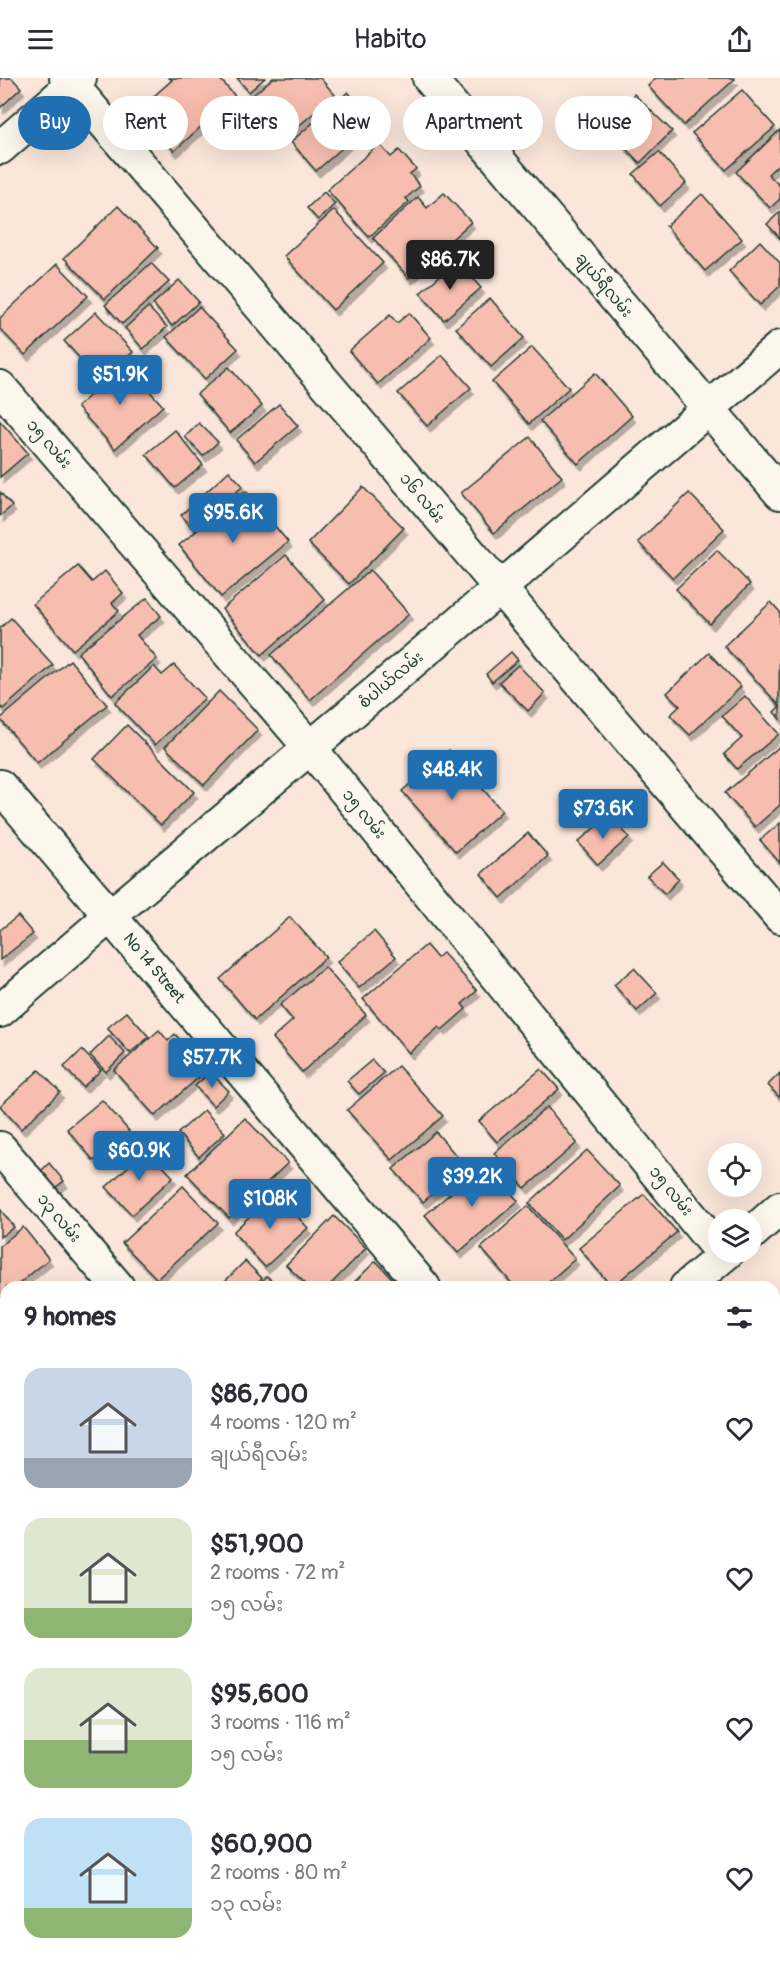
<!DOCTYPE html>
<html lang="en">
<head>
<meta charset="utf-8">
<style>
  :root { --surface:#fff; --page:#f7f7f7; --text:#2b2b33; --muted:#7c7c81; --accent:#1f6fb2 }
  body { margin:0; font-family:Pangolin,"Noto Sans Myanmar",sans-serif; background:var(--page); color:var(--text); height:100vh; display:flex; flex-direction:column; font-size:22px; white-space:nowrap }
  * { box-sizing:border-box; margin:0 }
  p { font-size:20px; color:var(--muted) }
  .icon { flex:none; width:33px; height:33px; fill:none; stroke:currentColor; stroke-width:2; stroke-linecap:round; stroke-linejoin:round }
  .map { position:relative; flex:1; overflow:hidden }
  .side { position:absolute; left:0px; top:1203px; width:780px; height:686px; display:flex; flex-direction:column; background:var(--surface); border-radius:18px 18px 0 0; box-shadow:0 6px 24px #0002 }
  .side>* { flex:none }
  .top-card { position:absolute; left:18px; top:18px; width:744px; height:54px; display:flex; gap:12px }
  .buttons { position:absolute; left:708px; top:1065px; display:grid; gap:12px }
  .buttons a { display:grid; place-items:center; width:54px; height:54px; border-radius:50%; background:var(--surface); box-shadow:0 6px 24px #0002; font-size:30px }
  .price { position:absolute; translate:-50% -51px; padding:0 14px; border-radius:6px; background:var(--accent); color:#fff; font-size:20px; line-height:39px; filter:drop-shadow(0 2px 3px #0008) }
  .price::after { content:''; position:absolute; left:50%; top:36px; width:18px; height:14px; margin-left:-9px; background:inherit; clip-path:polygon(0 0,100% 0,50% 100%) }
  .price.active { background:#222; color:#fff }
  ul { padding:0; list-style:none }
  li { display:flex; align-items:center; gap:18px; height:150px; padding:0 24px }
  li span { display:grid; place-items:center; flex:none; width:168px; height:120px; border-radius:18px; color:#555 }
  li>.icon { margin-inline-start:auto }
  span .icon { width:72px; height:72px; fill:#fffc; stroke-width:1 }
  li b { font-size:26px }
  h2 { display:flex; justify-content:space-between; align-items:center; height:72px; padding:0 24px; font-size:26px }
  .pill { padding:0 21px; border-radius:27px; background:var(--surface); box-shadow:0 6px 24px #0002; font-size:21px; line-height:54px }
  .pill.active { background:var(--accent); color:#fff }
  header { display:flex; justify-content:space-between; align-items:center; height:78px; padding:0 24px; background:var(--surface); font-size:27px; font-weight:600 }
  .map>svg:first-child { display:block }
  .building { fill:#f7beaf; stroke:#1f3d34; stroke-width:1.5; filter:url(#shadow) }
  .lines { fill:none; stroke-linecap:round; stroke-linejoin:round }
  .minor-casing { stroke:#1f3d34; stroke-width:36 }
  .minor { stroke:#fbf7ec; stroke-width:32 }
  .labels { text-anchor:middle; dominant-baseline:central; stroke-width:4.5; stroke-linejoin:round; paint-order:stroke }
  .street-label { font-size:16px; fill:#1f3d34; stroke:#fbf7ec }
</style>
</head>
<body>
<header><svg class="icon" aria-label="menu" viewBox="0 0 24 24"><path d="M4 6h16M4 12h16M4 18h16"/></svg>Habito<svg class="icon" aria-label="share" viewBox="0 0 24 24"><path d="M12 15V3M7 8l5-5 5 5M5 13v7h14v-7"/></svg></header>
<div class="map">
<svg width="780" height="1888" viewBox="0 0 780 1888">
  <defs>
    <filter id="shadow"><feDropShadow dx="3.5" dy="6" stdDeviation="0" flood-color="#0004"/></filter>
  </defs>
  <rect width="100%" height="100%" fill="#fae6da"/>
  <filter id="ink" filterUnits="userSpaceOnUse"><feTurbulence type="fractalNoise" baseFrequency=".0167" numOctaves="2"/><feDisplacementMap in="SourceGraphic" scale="12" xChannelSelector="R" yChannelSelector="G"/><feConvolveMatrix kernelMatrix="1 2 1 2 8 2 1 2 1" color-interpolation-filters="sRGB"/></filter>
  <g filter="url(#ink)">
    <!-- building -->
    <g class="building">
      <path d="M0 0H12L21 10 0 30Z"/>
      <path d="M169 0H219L235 18 174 73 138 32 172 2Z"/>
      <path d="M237 0H265L249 14Z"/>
      <path d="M273 0H320L335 17 288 57 253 17Z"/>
      <path d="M656 0H734L735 1 684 47 648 8Z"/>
      <path d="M742 12 775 49 726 92 692 55Z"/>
      <path d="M348 14 373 43 316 93 291 64Z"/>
      <path d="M634 16 672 53 640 85 603 48Z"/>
      <path d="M780 52V85L768 96 780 108V121L770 130 736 94Z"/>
      <path d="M379 66 391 79 399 72 416 91 410 96 420 108 406 120 409 124 369 159 327 112Z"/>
      <path d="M659 74 686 105 660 128 633 96Z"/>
      <path d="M324 114 335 126 318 142 307 130Z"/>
      <path d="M444 115 471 144 409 200 373 160 418 119 427 130Z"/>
      <path d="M702 116 742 161 705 193 666 148Z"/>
      <path d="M118 128 158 170 105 221 64 180Z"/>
      <path d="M334 132 383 185 333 232 284 178Z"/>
      <path d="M780 134V160L767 146Z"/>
      <path d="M760 163 780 185V208L760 227 729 193Z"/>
      <path d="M457 183 481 210 444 242 420 215Z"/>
      <path d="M151 185 169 204 122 246 105 227Z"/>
      <path d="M57 186 88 218 25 277 0 251V240Z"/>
      <path d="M179 202 199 224 172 248 153 226Z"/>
      <path d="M490 220 524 260 491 289 456 250Z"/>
      <path d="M148 229 167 249 143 271 125 250Z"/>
      <path d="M199 229 238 271 205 301 166 259Z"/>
      <path d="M96 234 133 274 101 303 64 263Z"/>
      <path d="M409 235 431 260 378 306 349 273 390 237 397 245Z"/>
      <path d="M532 269 569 310 529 346 492 304Z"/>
      <path d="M442 277 471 310 427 348 398 315Z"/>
      <path d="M125 286 163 328 115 371 77 329Z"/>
      <path d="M229 289 262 328 230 355 197 316Z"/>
      <path d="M595 295 632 338 578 386 540 343Z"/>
      <path d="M279 326 298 348 255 384 236 362Z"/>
      <path d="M0 343 28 375 0 399Z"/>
      <path d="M199 345 218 364 203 378 185 359Z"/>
      <path d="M175 352 203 387 175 410 146 376Z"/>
      <path d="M530 359 562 399 494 455 461 415Z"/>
      <path d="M229 393 243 408 195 452 181 437Z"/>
      <path d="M363 409 404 450 349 506 308 465Z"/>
      <path d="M246 413 288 464 221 519 179 467Z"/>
      <path d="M0 414 12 428 0 438Z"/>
      <path d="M689 415 724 451 673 500 638 464Z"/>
      <path d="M717 472 750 506 710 546 676 511Z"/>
      <path d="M286 477 325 522 262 577 222 531Z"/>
      <path d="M78 488 92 504 105 493 123 515 112 525 119 533 73 572 33 526Z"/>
      <path d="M370 492 409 536 310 622 271 577Z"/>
      <path d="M147 520 161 538 137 557 157 581 112 618 78 575Z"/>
      <path d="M771 524 780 534 779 627 724 568Z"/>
      <path d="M11 540 53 587 3 631 0 628V550Z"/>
      <path d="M511 574 518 582 492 604 486 596Z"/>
      <path d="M709 575 741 609 690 657 670 637 680 628 667 615Z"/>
      <path d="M70 582 107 627 37 685 0 641Z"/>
      <path d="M174 587 205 620 155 667 115 625 154 588 162 597Z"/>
      <path d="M518 587 545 615 528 633 499 604Z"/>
      <path d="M219 613 258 652 204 707 165 669Z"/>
      <path d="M745 618 779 656 737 691 724 676 742 660 722 638Z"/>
      <path d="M780 628V641L774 634Z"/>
      <path d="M127 647 194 714 161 747 94 681Z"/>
      <path d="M780 668V727L755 749 725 715Z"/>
      <path d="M449 672 502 733 456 774 402 713Z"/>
      <path d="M609 737 629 759 598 787 578 764Z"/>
      <path d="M780 745V785L760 762Z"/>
      <path d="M528 755 548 778 501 820 481 796Z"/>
      <path d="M663 784 679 801 665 816 647 798Z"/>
      <path d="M18 838 33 856 0 882V852Z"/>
      <path d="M290 839 326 879 255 942 220 901Z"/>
      <path d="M374 853 396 879 359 910 337 884Z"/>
      <path d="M426 867 437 880 443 875 477 913 462 926 466 931 442 952 439 949 409 975 363 921Z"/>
      <path d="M325 889 366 937 302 994 273 960 293 942 280 927Z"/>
      <path d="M634 890 657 915 637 933 614 907Z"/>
      <path d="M127 934 149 959 130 975 107 950Z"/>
      <path d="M159 952 168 963 175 956 207 992 155 1038 114 992Z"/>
      <path d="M109 958 125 975 106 994 90 977Z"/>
      <path d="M82 972 101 992 83 1009 64 989Z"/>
      <path d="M372 982 384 995 359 1016 347 1003Z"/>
      <path d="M398 988 443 1038 392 1082 347 1032Z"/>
      <path d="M541 991 559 1011 497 1064 479 1043Z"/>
      <path d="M39 992 60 1014 21 1051 0 1028Z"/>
      <path d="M210 994 229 1013 213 1028 195 1008Z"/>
      <path d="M780 995V1017L779 1019 768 1007Z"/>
      <path d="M102 1022 129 1053 94 1083 67 1051Z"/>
      <path d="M547 1029 577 1065 525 1110 494 1075Z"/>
      <path d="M204 1032 225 1055 199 1079 178 1055Z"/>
      <path d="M245 1040 288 1085 229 1140 187 1096Z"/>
      <path d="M436 1054 465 1088 423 1124 393 1091Z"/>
      <path d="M147 1071 173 1099 132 1137 106 1109Z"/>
      <path d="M587 1072 620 1108 562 1162 529 1125Z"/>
      <path d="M49 1085 64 1103 52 1112 38 1096Z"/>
      <path d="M486 1085 518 1123 458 1175 425 1137Z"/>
      <path d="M183 1108 218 1145 157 1201 122 1165Z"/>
      <path d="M275 1114 308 1150 265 1189 233 1154Z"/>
      <path d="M644 1116 677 1154 612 1209 579 1170Z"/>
      <path d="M528 1128 575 1181 543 1209H515L481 1170Z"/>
      <path d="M0 1131 14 1149 0 1159Z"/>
      <path d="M334 1138 366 1170 328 1209H309L286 1187Z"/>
      <path d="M23 1149 49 1181 15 1209H6V1216L0 1221V1168Z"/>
      <path d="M245 1183 262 1200 253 1209H226L223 1205Z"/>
      <path d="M376 1183 400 1209H349Z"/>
      <path d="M267 1198 277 1208 276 1209H262L259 1206Z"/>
      <path d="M6 1240V1279L0 1271V1244Z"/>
      <path d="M0 1287 6 1294V1319L0 1324Z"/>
      <path d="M6 1341V1401L0 1406V1346Z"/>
      <path d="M6 1613V1692L0 1697V1618Z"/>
      <path d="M774 1713 780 1719V1795L774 1789Z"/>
      <path d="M31 1882H77L81 1888H24Z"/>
      <path d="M168 1882H226L231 1888H161Z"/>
      <path d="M413 1882H430L425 1888H418Z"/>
      <path d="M451 1882H497L502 1888H445Z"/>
      <path d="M543 1882H584L588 1888H536Z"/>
      <path d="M728 1882H745L751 1888H722Z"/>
    </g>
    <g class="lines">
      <defs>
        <g id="minor">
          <path d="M66 0 780 839"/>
          <path d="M429 0 780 415"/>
          <path d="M0 70 80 0"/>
          <path d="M0 309 311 671 718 1171"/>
          <path d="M0 708 424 1209"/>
          <path d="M0 933 110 838 499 511 780 269"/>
          <path d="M0 1070 118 1209"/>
          <path d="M752 1155 780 1130"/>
          <path d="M686 1209 728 1174"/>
          <path d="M0 1520 6 1527"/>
          <path d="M0 1775 6 1770"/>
          <path d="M316 1882 320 1888"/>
        </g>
      </defs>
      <!-- minor casing -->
      <use href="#minor" class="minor-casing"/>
      <!-- minor -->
      <use href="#minor" class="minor"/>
    </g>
  </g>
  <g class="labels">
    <!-- street labels -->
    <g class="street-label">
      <text transform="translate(604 207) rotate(50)">ချယ်ရီလမ်း</text>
      <text transform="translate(49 366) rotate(49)">၁၅ လမ်း</text>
      <text transform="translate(422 420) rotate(50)">၁၆ လမ်း</text>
      <text transform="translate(391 602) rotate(-40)">စံပါယ်လမ်း</text>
      <text transform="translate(364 736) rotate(51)">၁၅ လမ်း</text>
      <text transform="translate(154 890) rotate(50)">No 14 Street</text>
      <text transform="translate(671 1113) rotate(51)">၁၅ လမ်း</text>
      <text transform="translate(59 1140) rotate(50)">၁၃ လမ်း</text>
    </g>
  </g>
</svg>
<div class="buttons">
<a><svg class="icon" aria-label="locate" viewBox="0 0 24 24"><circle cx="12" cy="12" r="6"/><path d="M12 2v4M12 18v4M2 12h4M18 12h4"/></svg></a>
<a><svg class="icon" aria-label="layers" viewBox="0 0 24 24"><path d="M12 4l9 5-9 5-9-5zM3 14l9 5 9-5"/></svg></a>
</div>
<b class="price active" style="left:450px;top:213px">$86.7K</b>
<b class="price" style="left:120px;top:328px">$51.9K</b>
<b class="price" style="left:233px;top:466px">$95.6K</b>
<b class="price" style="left:452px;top:723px">$48.4K</b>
<b class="price" style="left:603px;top:762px">$73.6K</b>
<b class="price" style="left:212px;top:1011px">$57.7K</b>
<b class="price" style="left:139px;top:1104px">$60.9K</b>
<b class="price" style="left:472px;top:1130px">$39.2K</b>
<b class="price" style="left:270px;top:1152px">$108K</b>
<div class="top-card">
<a class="pill active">Buy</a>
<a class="pill">Rent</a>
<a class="pill">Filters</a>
<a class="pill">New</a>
<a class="pill">Apartment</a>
<a class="pill">House</a>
</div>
<section class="side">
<h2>9 homes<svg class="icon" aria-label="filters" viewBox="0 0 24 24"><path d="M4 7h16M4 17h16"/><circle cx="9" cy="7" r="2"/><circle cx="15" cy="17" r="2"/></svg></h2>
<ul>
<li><span style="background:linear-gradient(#c9d6e8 75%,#9aa5b1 0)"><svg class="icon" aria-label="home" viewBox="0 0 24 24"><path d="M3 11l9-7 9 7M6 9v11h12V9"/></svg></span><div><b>$86,700</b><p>4 rooms · 120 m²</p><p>ချယ်ရီလမ်း</p></div><svg class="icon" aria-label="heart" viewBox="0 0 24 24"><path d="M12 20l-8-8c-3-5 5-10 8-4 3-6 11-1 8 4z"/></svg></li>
<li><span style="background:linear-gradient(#dfe7d0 75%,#8fb573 0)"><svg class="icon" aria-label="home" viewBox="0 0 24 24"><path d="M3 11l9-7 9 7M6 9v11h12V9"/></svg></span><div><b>$51,900</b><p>2 rooms · 72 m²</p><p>၁၅ လမ်း</p></div><svg class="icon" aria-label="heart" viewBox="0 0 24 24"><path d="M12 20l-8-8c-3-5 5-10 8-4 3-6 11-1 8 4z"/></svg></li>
<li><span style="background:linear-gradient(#dfe7d0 60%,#8fb573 0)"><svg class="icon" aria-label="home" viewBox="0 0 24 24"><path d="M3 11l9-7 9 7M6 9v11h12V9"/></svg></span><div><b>$95,600</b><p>3 rooms · 116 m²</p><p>၁၅ လမ်း</p></div><svg class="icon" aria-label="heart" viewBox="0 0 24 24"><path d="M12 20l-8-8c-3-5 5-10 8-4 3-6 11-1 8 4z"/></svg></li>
<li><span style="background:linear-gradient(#bfe0f5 75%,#8fb573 0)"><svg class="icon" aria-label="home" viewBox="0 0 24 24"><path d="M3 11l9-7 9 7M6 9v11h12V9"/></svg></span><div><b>$60,900</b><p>2 rooms · 80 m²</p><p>၁၃ လမ်း</p></div><svg class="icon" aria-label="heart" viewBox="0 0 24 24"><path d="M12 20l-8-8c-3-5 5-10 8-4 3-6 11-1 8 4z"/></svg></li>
</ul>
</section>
</div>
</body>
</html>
